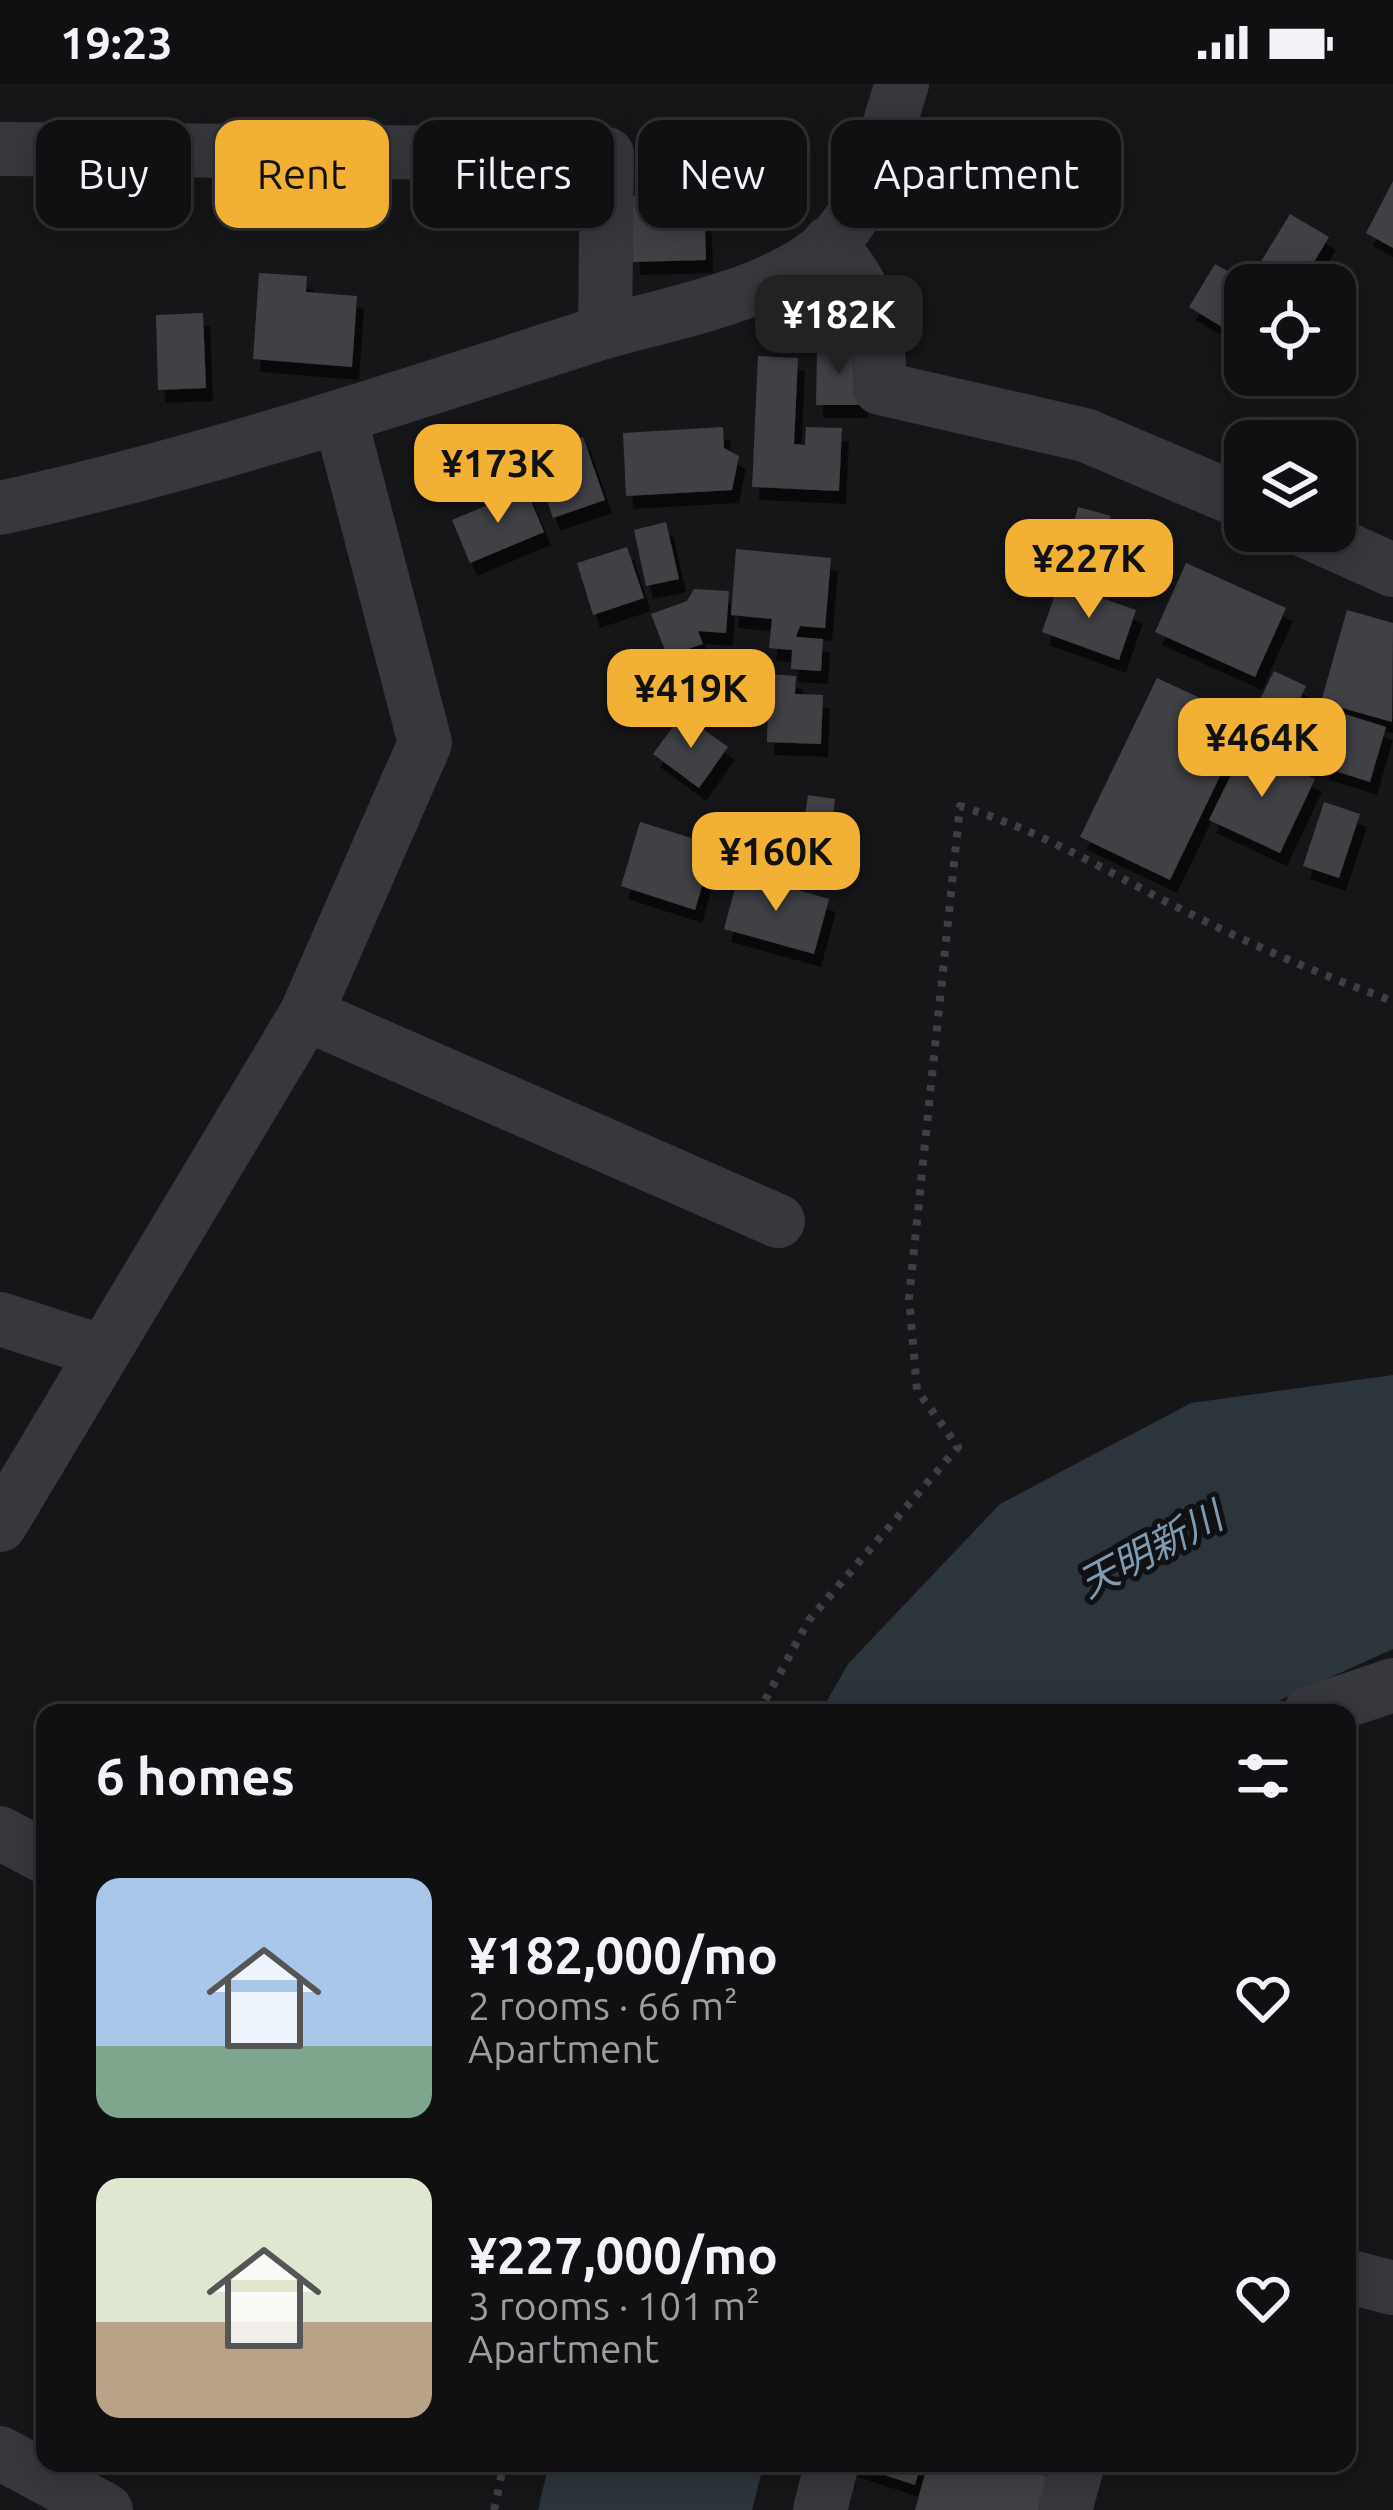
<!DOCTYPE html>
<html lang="en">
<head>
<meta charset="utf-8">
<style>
  :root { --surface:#101012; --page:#1e1e20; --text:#f1f3f6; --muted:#9c9d9f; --line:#303032; --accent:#f2b134 }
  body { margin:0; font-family:Ubuntu,"Noto Sans JP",sans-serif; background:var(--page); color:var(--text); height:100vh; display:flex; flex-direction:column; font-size:45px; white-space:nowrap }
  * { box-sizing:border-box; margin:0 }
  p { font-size:39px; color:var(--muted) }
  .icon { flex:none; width:66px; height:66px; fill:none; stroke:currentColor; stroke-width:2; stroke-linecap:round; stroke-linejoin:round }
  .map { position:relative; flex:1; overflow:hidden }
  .side { position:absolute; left:36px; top:1620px; width:1320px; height:768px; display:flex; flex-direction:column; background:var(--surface); border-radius:24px; box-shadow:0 6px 30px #0003,0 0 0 3px var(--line) }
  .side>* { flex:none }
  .hud { position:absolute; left:36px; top:36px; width:1323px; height:108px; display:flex; gap:24px }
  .tools { position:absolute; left:1224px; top:180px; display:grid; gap:24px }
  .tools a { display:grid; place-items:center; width:132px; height:132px; border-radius:24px; background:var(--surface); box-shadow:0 6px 30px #0003,0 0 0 3px var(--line); font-size:60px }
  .price { position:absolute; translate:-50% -102px; padding:0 27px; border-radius:24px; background:var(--accent); color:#111; font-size:39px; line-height:78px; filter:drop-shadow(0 3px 6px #0008) }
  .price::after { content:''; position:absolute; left:50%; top:72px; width:36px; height:27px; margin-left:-18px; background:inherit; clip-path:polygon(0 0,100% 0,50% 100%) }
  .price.selected { background:#222; color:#fff }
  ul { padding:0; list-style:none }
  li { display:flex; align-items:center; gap:36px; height:300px; padding:0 60px }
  li span { display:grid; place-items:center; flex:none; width:336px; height:240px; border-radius:24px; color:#555 }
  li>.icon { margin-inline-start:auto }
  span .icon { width:144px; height:144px; fill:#fffc; stroke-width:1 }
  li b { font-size:51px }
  h2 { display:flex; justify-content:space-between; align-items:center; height:144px; padding:0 60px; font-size:51px }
  .pill { padding:0 42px; border-radius:24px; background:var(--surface); box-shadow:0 6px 30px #0003,0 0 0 3px var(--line); font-size:42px; line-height:108px }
  .pill.selected { background:var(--accent); color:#111 }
  .status { display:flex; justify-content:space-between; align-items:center; height:84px; padding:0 60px; background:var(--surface); direction:ltr }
  .status svg { height:33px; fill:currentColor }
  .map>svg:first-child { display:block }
  .water { fill:#2c353c }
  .building { fill:#404145; filter:url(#shadow) }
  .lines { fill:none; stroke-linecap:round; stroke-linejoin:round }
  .path { stroke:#3d3f44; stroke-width:8; stroke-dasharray:6 9; stroke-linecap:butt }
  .minor { stroke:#37383d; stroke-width:54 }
  .labels { text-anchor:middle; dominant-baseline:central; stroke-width:10; stroke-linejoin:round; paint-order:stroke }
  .water-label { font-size:39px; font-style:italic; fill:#7f9bb3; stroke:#111113 }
</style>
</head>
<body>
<div class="status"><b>19:23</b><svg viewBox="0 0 49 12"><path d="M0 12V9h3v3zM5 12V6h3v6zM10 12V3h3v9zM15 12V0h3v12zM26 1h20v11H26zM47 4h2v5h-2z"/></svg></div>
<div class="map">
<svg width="1393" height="2426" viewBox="0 0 1393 2426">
  <defs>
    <filter id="shadow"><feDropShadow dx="7" dy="13" stdDeviation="0" flood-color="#0009"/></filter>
  </defs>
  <rect width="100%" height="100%" fill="#161618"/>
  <!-- water -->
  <g class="water">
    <path d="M1393 1291V1565L1252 1629H820L848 1580 1000 1420 1191 1319Z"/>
    <path d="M549 2379H764L752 2426H538Z"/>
  </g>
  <!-- building -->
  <g class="building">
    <path d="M1393 97V164L1366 149Z"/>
    <path d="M704 111 706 176 633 178 631 112Z"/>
    <path d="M1290 130 1329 153 1300 201H1245V241L1239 237 1232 249 1189 223 1215 180 1248 199Z"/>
    <path d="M259 189 307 192 306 208 357 212 352 283 253 275Z"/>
    <path d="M203 229 206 304 158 306 156 231Z"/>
    <path d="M1335 233 1350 242 1335 267Z"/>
    <path d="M817 265 861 266V321H816Z"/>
    <path d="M758 272 798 274 794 360 805 361 806 343 842 344 839 407 752 403Z"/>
    <path d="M723 343 724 364 739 372 732 406 626 412 623 349Z"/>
    <path d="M583 353 605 416 553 434 531 372Z"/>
    <path d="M526 405 544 448 470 479 452 436Z"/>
    <path d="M1078 423 1111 432 1093 500 1060 491Z"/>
    <path d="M666 438 679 495 646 502 634 446Z"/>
    <path d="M627 463 644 514 593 531 577 479Z"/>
    <path d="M736 465 831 474 825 544 800 542 796 553 823 555 821 587 791 585 792 566 769 564 772 535 731 531Z"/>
    <path d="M1186 479 1286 524 1255 593 1155 548Z"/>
    <path d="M1059 499 1136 526 1119 576 1042 548Z"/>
    <path d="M694 505 729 507 726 549 698 547 703 560 667 572 651 530 687 517Z"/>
    <path d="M1347 526 1393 539 1392 638 1321 618Z"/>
    <path d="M1274 587 1306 602 1286 645 1253 630Z"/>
    <path d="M769 590 796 592 795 610 823 611 821 660 767 658Z"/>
    <path d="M1157 594 1247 636 1170 796 1080 753Z"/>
    <path d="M1338 628 1386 643 1370 698 1322 683Z"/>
    <path d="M682 630 728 663 699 704 653 670Z"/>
    <path d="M1245 662 1315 695 1280 769 1209 736Z"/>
    <path d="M808 711 835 715 828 769 800 765Z"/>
    <path d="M1324 718 1360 730 1339 794 1303 782Z"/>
    <path d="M640 738 714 761 695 826 621 802Z"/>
    <path d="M739 789 829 815 814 870 724 845Z"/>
    <path d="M848 2379H921L915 2401Z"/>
    <path d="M928 2379H998L1053 2394 1045 2426H915Z"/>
  </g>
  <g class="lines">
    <!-- path -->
    <g class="path">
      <path d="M758 1629 809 1536 958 1363 917 1306 909 1214 960 722C1034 745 1079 772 1146 807 1225 849 1309 887 1393 917"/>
      <path d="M494 2426 504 2379"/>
    </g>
    <!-- minor -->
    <g class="minor">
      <path d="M0 65 607 70 605 248"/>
      <path d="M829 159C873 209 878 239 880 304L1085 351 1245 419"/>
      <path d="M0 424C200 380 394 316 588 253 664 229 785 212 839 151 874 110 885 50 902 0"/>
      <path d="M1306 447 1393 486"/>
      <path d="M306 930 778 1137"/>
      <path d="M0 1235 103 1268"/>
      <path d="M0 1441 306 930 425 659 340 333"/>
      <path d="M1310 1629 1393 1601"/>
      <path d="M0 1749 45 1773"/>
      <path d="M1347 2192 1393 2204"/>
      <path d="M0 2369 106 2426"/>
      <path d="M820 2426 832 2379"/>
      <path d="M1065 2426 1078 2379"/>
    </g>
  </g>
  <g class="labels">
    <!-- water labels -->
    <g class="water-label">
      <text transform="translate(1150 1465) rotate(-28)">天明新川</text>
    </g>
  </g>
</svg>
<div class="tools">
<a><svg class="icon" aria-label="locate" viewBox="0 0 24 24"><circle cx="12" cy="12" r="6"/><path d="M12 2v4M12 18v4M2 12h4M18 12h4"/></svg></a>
<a><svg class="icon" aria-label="layers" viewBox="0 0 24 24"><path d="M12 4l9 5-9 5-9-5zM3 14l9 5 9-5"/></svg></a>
</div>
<b class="price selected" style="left:839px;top:293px">¥182K</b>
<b class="price" style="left:498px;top:442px">¥173K</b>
<b class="price" style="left:1089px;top:537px">¥227K</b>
<b class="price" style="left:691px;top:667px">¥419K</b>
<b class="price" style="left:1262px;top:716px">¥464K</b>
<b class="price" style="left:776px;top:830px">¥160K</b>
<div class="hud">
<a class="pill">Buy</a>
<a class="pill selected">Rent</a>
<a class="pill">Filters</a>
<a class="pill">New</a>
<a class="pill">Apartment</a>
</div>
<section class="side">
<h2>6 homes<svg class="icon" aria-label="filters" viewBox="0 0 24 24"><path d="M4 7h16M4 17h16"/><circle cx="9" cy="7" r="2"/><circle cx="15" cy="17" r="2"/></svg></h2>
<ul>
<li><span style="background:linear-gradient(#a9c7e8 70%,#7fa58c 0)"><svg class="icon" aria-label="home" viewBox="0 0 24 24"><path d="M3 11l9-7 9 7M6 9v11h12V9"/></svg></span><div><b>¥182,000/mo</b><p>2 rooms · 66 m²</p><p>Apartment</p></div><svg class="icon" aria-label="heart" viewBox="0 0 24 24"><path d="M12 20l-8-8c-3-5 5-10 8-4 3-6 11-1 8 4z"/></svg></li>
<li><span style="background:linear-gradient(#dfe7d0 60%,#b9a48a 0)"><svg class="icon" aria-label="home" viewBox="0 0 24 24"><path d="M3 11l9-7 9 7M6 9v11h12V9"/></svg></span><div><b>¥227,000/mo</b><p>3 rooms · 101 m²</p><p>Apartment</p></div><svg class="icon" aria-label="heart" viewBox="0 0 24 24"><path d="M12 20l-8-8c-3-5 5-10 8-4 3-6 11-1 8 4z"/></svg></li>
</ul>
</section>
</div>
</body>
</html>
